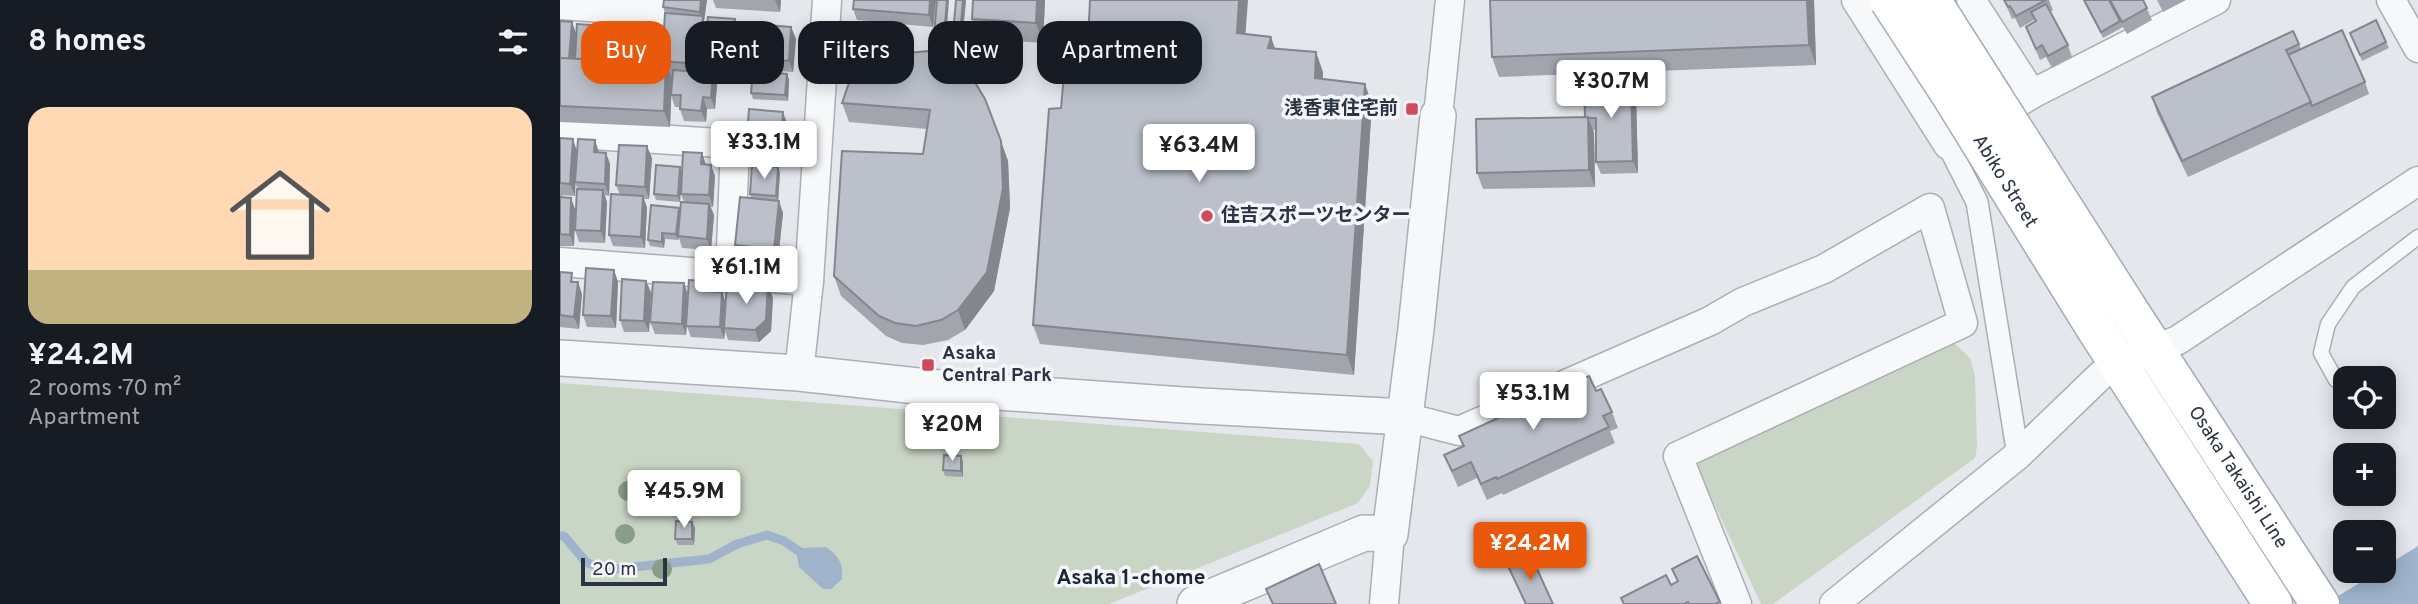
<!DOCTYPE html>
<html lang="en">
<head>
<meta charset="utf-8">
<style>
  :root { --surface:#171b24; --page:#20242c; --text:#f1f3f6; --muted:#9ea1a6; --accent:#ea580c }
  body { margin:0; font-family:Overpass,"Noto Sans JP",sans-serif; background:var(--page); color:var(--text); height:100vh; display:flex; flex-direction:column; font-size:26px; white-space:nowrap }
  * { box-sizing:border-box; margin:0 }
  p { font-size:23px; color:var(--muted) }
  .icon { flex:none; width:38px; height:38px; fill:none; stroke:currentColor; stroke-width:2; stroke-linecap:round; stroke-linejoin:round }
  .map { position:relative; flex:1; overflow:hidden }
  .panel { display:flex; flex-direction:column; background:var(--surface); width:560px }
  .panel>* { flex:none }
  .guide { position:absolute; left:21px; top:21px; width:665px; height:63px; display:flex; gap:14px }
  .fabs { position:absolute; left:1773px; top:366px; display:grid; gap:14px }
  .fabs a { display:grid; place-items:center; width:63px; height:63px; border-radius:14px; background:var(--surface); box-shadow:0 4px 18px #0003; font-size:35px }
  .scale { position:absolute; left:21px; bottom:18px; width:86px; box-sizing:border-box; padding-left:7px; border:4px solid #2b3445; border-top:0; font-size:19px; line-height:24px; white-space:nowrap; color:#2b3445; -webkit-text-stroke:5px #f4f6f9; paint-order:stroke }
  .price { position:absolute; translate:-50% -60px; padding:0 16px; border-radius:7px; background:#fff; color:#222; font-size:23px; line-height:46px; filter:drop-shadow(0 2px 4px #0008) }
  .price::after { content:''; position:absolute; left:50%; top:42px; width:21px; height:16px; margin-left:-10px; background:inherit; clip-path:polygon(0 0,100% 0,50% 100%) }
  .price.on { background:var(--accent); color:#fff }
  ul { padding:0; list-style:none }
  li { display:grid; align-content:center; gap:14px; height:371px; padding:0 28px }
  li span { display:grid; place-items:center; height:217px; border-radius:21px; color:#555 }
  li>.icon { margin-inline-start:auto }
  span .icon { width:126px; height:126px; fill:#fffc; stroke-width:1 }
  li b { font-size:30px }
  h2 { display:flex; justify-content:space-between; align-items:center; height:84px; padding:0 28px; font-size:30px }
  .chip { padding:0 24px; border-radius:21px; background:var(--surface); box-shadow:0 4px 18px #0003; font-size:24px; line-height:63px }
  .chip.on { background:var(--accent); color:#fff }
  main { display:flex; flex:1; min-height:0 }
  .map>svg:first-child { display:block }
  .green { fill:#c9d6c5 }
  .water { fill:#9fb4cc }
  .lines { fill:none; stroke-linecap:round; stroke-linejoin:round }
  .stream { stroke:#9fb4cc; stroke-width:9 }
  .service-casing { stroke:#a9aeb7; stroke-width:17 }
  .pedestrian-casing { stroke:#a9aeb7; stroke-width:24 }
  .minor-casing { stroke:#a9aeb7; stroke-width:31 }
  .tertiary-casing { stroke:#a9aeb7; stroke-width:38 }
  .primary-casing { stroke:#a3abb8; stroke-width:41 }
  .service { stroke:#f7f8fa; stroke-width:14 }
  .pedestrian { stroke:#f7f8fa; stroke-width:21 }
  .minor { stroke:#f7f8fa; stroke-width:28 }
  .tertiary { stroke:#f7f8fa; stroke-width:35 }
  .primary { stroke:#fff; stroke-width:38 }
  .primary-bridge-casing { stroke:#a3abb8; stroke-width:41; stroke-linecap:butt }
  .primary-bridge { stroke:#fff; stroke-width:38 }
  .tree { fill:#899d89 }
  .wall { fill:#a1a5ae }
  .shaded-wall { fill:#83868d }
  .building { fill:#bbc0ca; stroke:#83868d; stroke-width:2 }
  .poi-dot { fill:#d1495b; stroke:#f4f6f9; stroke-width:2.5 }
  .labels { text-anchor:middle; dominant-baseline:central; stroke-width:7; stroke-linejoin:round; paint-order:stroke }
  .poi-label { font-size:19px; font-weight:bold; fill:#2b3445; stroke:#f4f6f9; text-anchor:start }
  .street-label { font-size:19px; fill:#2b3445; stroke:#f4f6f9 }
  .neighbourhood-label { font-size:21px; font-weight:bold; fill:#1d2536; stroke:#f4f6f9 }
</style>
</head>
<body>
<main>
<section class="panel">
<h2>8 homes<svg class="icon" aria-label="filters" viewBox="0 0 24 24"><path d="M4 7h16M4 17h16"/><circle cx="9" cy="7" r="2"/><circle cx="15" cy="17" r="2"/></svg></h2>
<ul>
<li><span style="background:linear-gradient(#ffd9b3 75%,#c2b280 0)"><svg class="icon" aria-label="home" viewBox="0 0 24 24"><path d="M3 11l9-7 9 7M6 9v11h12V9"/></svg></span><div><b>¥24.2M</b><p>2 rooms · 70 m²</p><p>Apartment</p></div></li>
</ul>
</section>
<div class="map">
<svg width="1858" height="604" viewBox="0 0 1858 604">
  <rect width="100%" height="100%" fill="#e4e7ec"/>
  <!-- green -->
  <g class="green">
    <path d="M1392 341 1410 358 1415 376 1417 446 1415 458 1213 604H1201L1136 465 1145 456Z"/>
    <path d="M0 383 799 444 813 461 810 486 798 503 549 604H0Z"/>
  </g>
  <!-- water -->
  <g class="water">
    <path d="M1858 546V604H1765L1819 571 1824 570V567Z"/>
    <path d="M266 547C279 556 283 563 282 579L271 589H263L239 567 237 556 242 548Z"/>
  </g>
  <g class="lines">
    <!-- stream -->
    <path class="stream" d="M0 536H4L26 562 46 570 149 559 177 544 207 535 224 541 240 552"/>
    <defs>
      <path id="service" d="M1776 380 1761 353 1768 324 1793 287 1858 237"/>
      <path id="pedestrian" d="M1388 145 1417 202 1458 455"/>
      <g id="minor">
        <path d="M1296 0 1388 145 1472 94 1656 0"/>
        <path d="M1411 0 1472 94"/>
        <path d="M1831 0 1858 48"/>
        <path d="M0 5 99 12 100 0"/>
        <path d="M878 116 890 0"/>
        <path d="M0 133 175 144 170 275"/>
        <path d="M0 262 249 281"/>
        <path d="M239 373 249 281 267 0"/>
        <path d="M845 417 899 431 1150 321 1183 302 1264 269 1370 208 1403 323 1118 456 1177 604"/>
        <path d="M824 604 830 534"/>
        <path d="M1274 604 1458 455 1541 375 1558 365 1618 340 1858 181"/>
      </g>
      <g id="tertiary">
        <path d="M0 358 239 373 367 387 623 405 845 417"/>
        <path d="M635 604 804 533 830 534 856 329 878 116"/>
      </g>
      <g id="primary">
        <path id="s1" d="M1568 309 1760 604"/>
        <path d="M1536 329 1713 604"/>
      </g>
    </defs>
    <!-- service casing -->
    <use href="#service" class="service-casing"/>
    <!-- pedestrian casing -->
    <use href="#pedestrian" class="pedestrian-casing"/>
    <!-- minor casing -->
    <use href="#minor" class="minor-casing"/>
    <!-- tertiary casing -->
    <use href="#tertiary" class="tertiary-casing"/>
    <!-- primary casing -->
    <use href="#primary" class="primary-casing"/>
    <!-- service -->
    <use href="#service" class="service"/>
    <!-- pedestrian -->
    <use href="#pedestrian" class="pedestrian"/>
    <!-- minor -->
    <use href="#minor" class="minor"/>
    <!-- tertiary -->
    <use href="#tertiary" class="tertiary"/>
    <!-- primary -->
    <use href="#primary" class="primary"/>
    <defs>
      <g id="primary-bridge">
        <path id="s2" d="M1329 0 1389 92 1536 329"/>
        <path d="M1371 0 1568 309"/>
      </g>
    </defs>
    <!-- primary-bridge casing -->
    <use href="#primary-bridge" class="primary-bridge-casing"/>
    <!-- primary-bridge -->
    <use href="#primary-bridge" class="primary-bridge"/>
  </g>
  <!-- trees -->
  <g class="tree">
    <circle cx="68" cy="491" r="10"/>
    <circle cx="65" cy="534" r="10"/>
    <circle cx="102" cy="569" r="10"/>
  </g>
  <!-- wall -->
  <g class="wall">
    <path d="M147 0 144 21 147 28 180 31 177 62H171L170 77 154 76 157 85 155 109H147L146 122 124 121 120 109V107H115L111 95 110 127 0 122V21L16 33 14 59 58 39H59L62 48 101 27 104 35 105 13 103 7Z"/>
    <path d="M153 0H221L220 12 156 8Z"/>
    <path d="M294 0H376L373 27 297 20 293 9Z"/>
    <path d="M377 0 386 41H376L374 34Z"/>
    <path d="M396 0H406L402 41 395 40 393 34Z"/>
    <path d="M485 0 483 43 419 39 412 19Z"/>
    <path d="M930 0H1254L1256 65 939 77 932 57Z"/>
    <path d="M1444 0H1489L1493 10 1490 12 1508 45 1512 57 1492 68 1486 57 1480 60 1466 27 1475 22 1474 20 1460 28 1455 18 1452 19Z"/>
    <path d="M1523 0H1583L1592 20 1567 34 1563 27 1543 38Z"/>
    <path d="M1597 0H1626L1603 12Z"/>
    <path d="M231 27 236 39 233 72 192 69 188 58Z"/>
    <path d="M1733 31 1741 49 1805 82 1809 94 1628 177 1597 113 1592 97Z"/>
    <path d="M1790 33 1826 42 1829 48 1802 61Z"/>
    <path d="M686 34 763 72V79L812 104 794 375 480 344 473 325 501 108 528 41Z"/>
    <path d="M227 74 229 80 228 101 193 99 191 93Z"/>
    <path d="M1076 94 1078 173 1041 174 1036 162V130H1033L1034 133 1035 187 923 189 917 173 1025 117Z"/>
    <path d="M425 99 448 161 450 208 434 291 405 330 388 340 363 345 342 343 326 336 281 296 274 276 363 154 367 129 289 122 282 103Z"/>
    <path d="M227 123 225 153 191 150 187 138Z"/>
    <path d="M0 138 17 151 46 153 50 164 49 196 44 195 47 202 45 243 19 242 15 230 18 189 15 183V196L2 195 3 197 15 209 14 246H0Z"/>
    <path d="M142 153 146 165 155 176 153 207H151L154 215 151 250 122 248 119 238 118 240 105 239 104 248 90 246 88 240 120 211 124 202 121 194V183L120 202 96 200 94 194 122 172Z"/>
    <path d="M92 158 89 199H84L87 208 85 248 53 246 49 235 60 195 56 185Z"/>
    <path d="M218 167 220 173 218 201 223 213 218 260 179 257 175 245 191 199 190 194Z"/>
    <path d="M54 270 58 282 56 328 27 327 23 315Z"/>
    <path d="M0 272 15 282 22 294 19 329 0 327Z"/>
    <path d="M124 283 128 295 149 291 162 292 166 302 208 286 213 298 211 331 199 342 168 340 165 331 164 339 131 337 127 326 126 335 95 334 90 322Z"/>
    <path d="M91 292 89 332H64L60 320Z"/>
    <path d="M1036 391 1052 412 1058 428 1050 431 1055 443 943 495 942 493 927 500 917 478 898 487 884 455 903 447 899 436Z"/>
    <path d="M403 462V477L385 476 383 470Z"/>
    <path d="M132 522 135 528 134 545H118L115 539Z"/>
    <path d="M948 566 993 604H965Z"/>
  </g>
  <!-- shaded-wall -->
  <g class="shaded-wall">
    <path d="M141 0H147L144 21 147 28 143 76 139 64 142 19 140 12Z"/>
    <path d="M215 0H221L220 12Z"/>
    <path d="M370 0H376L373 27 369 15Z"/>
    <path d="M387 0H389L386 41 384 35Z"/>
    <path d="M403 0H406L402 41 400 35Z"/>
    <path d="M477 0H485L483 43 476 23Z"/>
    <path d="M679 0H688L684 53 677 33Z"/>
    <path d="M1247 0H1254L1256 65 1249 45Z"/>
    <path d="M175 19 180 31 177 62 172 50Z"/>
    <path d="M12 22 16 33 14 70 9 59Z"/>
    <path d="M54 27 58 39 57 51 53 39Z"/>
    <path d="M101 27 105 39 102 61 103 65 98 62Z"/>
    <path d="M231 27 236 39 233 72 229 61Z"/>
    <path d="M711 37 718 57 708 48Z"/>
    <path d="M59 39 63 51V63L58 62Z"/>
    <path d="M167 50 171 62 170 77 166 66Z"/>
    <path d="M756 52 763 72 762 98 755 78Z"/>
    <path d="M106 63 112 79 110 127 104 111Z"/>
    <path d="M153 73 157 85 155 109 151 98Z"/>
    <path d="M227 74 229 80 228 101 225 95Z"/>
    <path d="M1071 82 1076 94 1078 173 1073 161Z"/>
    <path d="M805 84 812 104 794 375 787 355Z"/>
    <path d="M143 97 147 109 146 122 141 111Z"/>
    <path d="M223 112 227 123 225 153 221 141Z"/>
    <path d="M1028 117 1034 133 1035 187 1029 170Z"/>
    <path d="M13 139 17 151 15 196 10 184Z"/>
    <path d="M35 140 39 152H34Z"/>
    <path d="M441 141 448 161 450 208 434 291 405 330 398 310Z"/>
    <path d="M87 146 92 158 89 199 85 187Z"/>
    <path d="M46 153 50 164 49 196 45 184Z"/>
    <path d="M142 153 146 165 141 164Z"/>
    <path d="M151 165 155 176 153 207 149 195Z"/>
    <path d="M120 167 122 173 120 202 118 196Z"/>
    <path d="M218 167 220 173 218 202 216 196Z"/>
    <path d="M43 190 47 202 45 243 41 231Z"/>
    <path d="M83 196 87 208 85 248 81 237Z"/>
    <path d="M11 198 15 209 14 246 10 235Z"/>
    <path d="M219 201 223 213 218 260 214 249Z"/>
    <path d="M149 204 154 215 151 250 147 239Z"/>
    <path d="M119 208 121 214 118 240 116 234Z"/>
    <path d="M102 233 105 239 104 248 102 242Z"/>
    <path d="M54 270 58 282 56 328 51 316Z"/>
    <path d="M86 281 91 292 89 332 84 321Z"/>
    <path d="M145 281 149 292 144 291Z"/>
    <path d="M18 282 22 294 19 329 14 317Z"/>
    <path d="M124 283 128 295 126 335 122 324Z"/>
    <path d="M208 286 213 298 211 331 199 342 195 330Z"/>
    <path d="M162 292 166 304 164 328 165 331 164 339 160 327Z"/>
    <path d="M401 456 403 462V477L401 471Z"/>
    <path d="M132 522 135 528 134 545 132 539Z"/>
  </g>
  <!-- building -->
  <g class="building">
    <path d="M104 0H141L140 12 103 7Z"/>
    <path d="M294 0H370L369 15 293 9Z"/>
    <path d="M377 0H387L384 35 374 34Z"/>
    <path d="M396 0H403L400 35 393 34Z"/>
    <path d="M413 0H477L476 23 412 19Z"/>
    <path d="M530 0H679L677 33 711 37 708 48 756 52 755 78 805 84 787 355 473 325 489 109 501 108 507 41H528Z"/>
    <path d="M930 0H1247L1249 45 932 57Z"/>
    <path d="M1444 0H1486L1456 16 1450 6 1448 7Z"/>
    <path d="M1524 0H1549L1560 21 1541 32Z"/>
    <path d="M1550 0H1583L1587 8 1562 22Z"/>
    <path d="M1486 4 1508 45 1488 56 1482 45 1476 49 1466 27 1476 21 1471 12Z"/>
    <path d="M105 13 143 16 139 64 102 61Z"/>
    <path d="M148 17 175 19 172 50H167L166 66 144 64Z"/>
    <path d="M1816 20 1826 42 1800 55 1790 33Z"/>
    <path d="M0 21 12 22 9 59 0 58Z"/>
    <path d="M17 24 54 27 53 39H59L58 61 15 59Z"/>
    <path d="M64 24 101 27 98 62 62 60Z"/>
    <path d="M191 24 231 27 229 61 188 58Z"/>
    <path d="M1782 30 1805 82 1752 106 1728 55Z"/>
    <path d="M1733 31 1739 44 1726 50 1751 102 1622 161 1592 97Z"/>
    <path d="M368 51 398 62 408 71 425 99 441 141 443 188 427 272 398 310 381 320 356 326 335 323 319 316 274 276 282 151 363 154 370 110 282 103 292 74 307 62 328 55Z"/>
    <path d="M0 58 106 63 104 111 0 106Z"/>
    <path d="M113 70 153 73 151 98 143 97 141 111 120 109 121 95H111Z"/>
    <path d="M193 71 227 74 225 95 191 93Z"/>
    <path d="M1071 82 1073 161 1036 162V118H1028V117H1025L1024 83Z"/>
    <path d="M189 109 223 112 221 141 187 138Z"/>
    <path d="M1028 117 1029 170 917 173 916 119Z"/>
    <path d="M0 138 13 139 10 184 0 183Z"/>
    <path d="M18 139 35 140 34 152 46 153 45 184 15 182Z"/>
    <path d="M59 145 87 146 85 187 56 185Z"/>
    <path d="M123 152 142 153 141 164 151 165 149 195 121 194Z"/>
    <path d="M96 165 120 167 118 196 94 194Z"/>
    <path d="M192 165 218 167 216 196 190 194Z"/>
    <path d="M17 189 43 190 41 231 15 230Z"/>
    <path d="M51 194 83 196 81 237 49 235Z"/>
    <path d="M0 197 11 198 10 235 0 234Z"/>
    <path d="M180 197 219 201 214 249 175 245Z"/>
    <path d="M121 202 149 204 147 239 118 236Z"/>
    <path d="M91 205 119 208 116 234 102 233V242L88 240Z"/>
    <path d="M26 268 54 270 51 316 23 315Z"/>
    <path d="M0 272 12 273 11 282H18L14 317 0 315Z"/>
    <path d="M62 279 86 281 84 321 60 320Z"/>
    <path d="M129 280 145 281 144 291 162 292 160 327 126 326Z"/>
    <path d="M93 282 124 283 122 324 90 322Z"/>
    <path d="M167 283 208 286 206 320 195 330 164 328Z"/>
    <path d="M1029 376 1036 391 1041 389 1052 412 1043 416 1049 427 937 479 936 477 921 484 911 462 892 471 884 455 904 446 899 436Z"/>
    <path d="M384 455 401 456V471L383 470Z"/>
    <path d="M116 521 132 522V539H115Z"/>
    <path d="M971 556 993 604H966L948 566Z"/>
    <path d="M1137 556 1160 602 1155 604H1129L1128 602 1124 604H1064L1061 598 1106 575 1111 585 1118 581 1112 569Z"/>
    <path d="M759 564 776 604H713L706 589Z"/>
  </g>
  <!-- markers -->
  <g class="poi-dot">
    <rect x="845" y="102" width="14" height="14" rx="3.5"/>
    <circle cx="647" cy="216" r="7"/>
    <rect x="361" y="358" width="14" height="14" rx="3.5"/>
  </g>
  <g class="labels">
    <!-- poi labels -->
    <g class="poi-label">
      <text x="838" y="109" text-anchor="end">浅香東住宅前</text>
      <text x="661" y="216">住吉スポーツセンター</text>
      <text x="382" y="354">Asaka<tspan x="382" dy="22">Central Park</tspan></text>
    </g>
    <!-- street labels -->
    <g class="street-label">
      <text stroke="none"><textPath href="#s2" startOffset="215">Abiko Street</textPath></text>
      <text stroke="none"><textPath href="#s1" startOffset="201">Osaka Takaishi Line</textPath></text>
    </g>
    <!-- neighbourhood labels -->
    <g class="neighbourhood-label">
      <text x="571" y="578">Asaka 1-chome</text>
    </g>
  </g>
</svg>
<div class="fabs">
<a><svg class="icon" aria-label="locate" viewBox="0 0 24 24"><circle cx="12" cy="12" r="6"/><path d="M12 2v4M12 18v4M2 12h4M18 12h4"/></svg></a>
<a>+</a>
<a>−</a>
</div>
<div class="scale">20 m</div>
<b class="price" style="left:1051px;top:120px">¥30.7M</b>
<b class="price" style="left:204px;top:181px">¥33.1M</b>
<b class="price" style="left:639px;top:184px">¥63.4M</b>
<b class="price" style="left:186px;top:306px">¥61.1M</b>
<b class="price" style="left:973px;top:432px">¥53.1M</b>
<b class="price" style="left:392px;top:463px">¥20M</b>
<b class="price" style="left:124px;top:530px">¥45.9M</b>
<b class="price on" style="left:970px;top:582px">¥24.2M</b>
<div class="guide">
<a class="chip on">Buy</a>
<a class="chip">Rent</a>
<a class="chip">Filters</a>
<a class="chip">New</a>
<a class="chip">Apartment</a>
</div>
</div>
</main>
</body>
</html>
